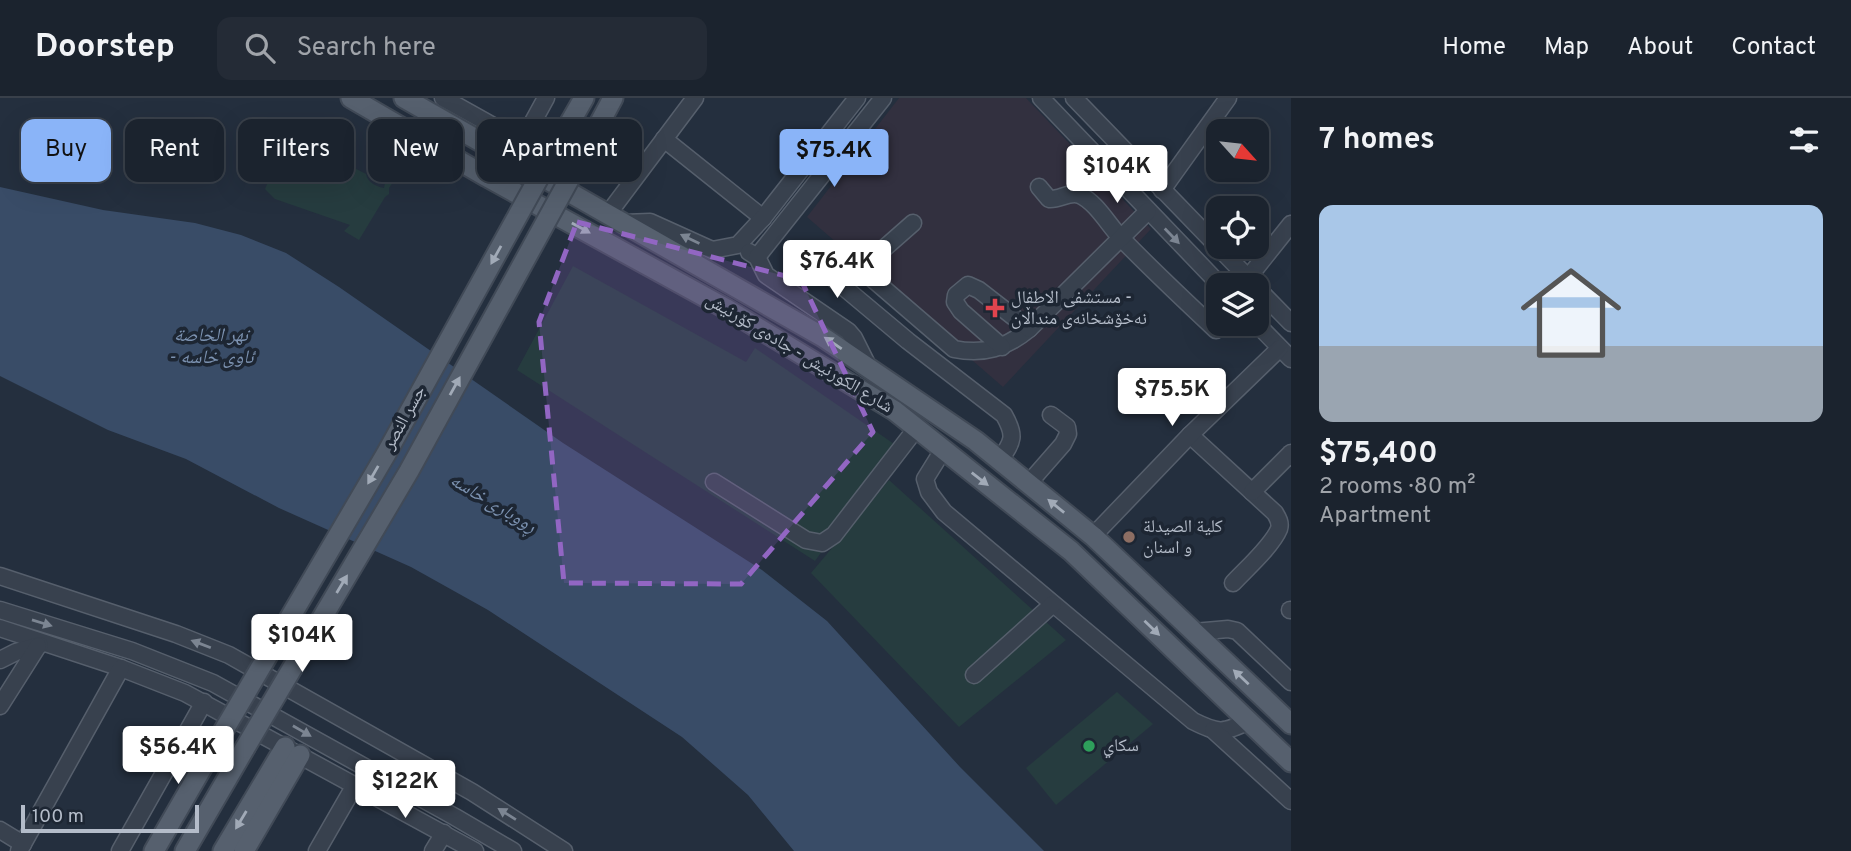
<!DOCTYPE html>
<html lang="en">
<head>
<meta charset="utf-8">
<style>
  :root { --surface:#1b232e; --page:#242b36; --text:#f1f3f6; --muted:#a0a4aa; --line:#39404a; --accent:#8ab4f8 }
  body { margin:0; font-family:Overpass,"Noto Naskh Arabic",sans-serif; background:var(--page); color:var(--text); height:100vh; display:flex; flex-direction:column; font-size:26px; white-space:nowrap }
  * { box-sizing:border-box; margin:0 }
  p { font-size:23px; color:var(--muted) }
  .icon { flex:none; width:38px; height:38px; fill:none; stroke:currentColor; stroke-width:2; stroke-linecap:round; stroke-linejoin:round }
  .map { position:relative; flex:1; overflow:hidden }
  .sheet { display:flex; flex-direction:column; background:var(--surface); width:560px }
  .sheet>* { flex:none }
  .hud { position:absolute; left:21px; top:21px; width:665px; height:63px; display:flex; gap:14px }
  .needle { width:46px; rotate:117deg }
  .buttons { position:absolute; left:1206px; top:21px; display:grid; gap:14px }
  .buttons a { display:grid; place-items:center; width:63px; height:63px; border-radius:14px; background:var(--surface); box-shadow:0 7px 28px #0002,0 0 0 2px var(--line); font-size:35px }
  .scale { position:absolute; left:21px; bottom:18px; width:178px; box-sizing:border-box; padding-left:7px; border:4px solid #b4bcc9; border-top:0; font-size:19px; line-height:24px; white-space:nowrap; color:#b4bcc9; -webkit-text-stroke:5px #1d2633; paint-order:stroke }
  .price { position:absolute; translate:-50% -60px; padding:0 16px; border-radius:7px; background:#fff; color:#222; font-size:23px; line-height:46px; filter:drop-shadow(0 2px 4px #0008) }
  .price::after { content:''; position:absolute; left:50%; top:42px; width:21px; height:16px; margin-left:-10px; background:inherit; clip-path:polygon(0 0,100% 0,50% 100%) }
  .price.selected { background:var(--accent); color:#111 }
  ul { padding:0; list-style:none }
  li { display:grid; align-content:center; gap:14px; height:371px; padding:0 28px }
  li+li { border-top:2px solid var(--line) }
  li span { display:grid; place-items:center; height:217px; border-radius:14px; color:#555 }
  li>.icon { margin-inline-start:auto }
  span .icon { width:126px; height:126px; fill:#fffc; stroke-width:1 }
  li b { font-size:30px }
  h2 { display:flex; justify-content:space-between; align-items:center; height:84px; padding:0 28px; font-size:30px }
  .pill { padding:0 24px; border-radius:14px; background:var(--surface); box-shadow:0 7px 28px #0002,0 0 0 2px var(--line); font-size:24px; line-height:63px }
  .pill.selected { background:var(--accent); color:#111 }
  header { display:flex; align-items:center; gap:42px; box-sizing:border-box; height:98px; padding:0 35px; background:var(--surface); border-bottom:2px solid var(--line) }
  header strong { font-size:33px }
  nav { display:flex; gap:38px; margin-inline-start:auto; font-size:24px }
  .search { width:490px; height:63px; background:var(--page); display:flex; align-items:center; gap:18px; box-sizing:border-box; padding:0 24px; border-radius:14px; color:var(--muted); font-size:26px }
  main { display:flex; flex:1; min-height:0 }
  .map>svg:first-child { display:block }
  .medical { fill:#32303f }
  .green { fill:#263c3f }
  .water { fill:#394c67 }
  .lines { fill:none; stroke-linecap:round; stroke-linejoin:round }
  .minor-casing { stroke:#565f6c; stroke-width:19 }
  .major-casing { stroke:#414a57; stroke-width:23 }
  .minor { stroke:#38414e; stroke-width:16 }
  .major { stroke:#56606e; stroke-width:19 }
  .major-bridge-casing { stroke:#414a57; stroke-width:23; stroke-linecap:butt }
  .major-bridge { stroke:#56606e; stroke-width:19 }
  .oneway { fill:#a1aab7 }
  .oneway2 { fill:#7c8592 }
  .marked { fill:#9266c3; fill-opacity:0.2; stroke:#9266c3; stroke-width:5; stroke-dasharray:14 9; stroke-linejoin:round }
  .health-dot { fill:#e0444e; stroke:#1d2633; stroke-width:2.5 }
  .education-dot { fill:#8d6e63; stroke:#1d2633; stroke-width:2.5 }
  .leisure-dot { fill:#2e9e5b; stroke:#1d2633; stroke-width:2.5 }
  .labels { text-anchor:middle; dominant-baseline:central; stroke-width:7; stroke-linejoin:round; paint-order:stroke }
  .poi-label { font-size:18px; fill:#b4bcc9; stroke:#1d2633; text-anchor:start }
  .street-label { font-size:18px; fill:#b4bcc9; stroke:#1d2633 }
  .water-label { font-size:19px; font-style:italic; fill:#7c92b1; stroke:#1d2633 }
</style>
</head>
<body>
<header>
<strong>Doorstep</strong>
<div class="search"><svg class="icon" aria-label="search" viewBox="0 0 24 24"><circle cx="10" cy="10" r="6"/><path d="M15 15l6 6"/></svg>Search here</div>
<nav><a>Home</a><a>Map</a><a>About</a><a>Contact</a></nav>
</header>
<main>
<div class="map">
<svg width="1291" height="753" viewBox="0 0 1291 753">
  <rect width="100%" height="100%" fill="#242f3e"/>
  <!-- medical -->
  <path class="medical" d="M899 0H1026L1151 131 1003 289 807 119Z"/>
  <!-- green -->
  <g class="green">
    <path d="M319 19 338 28 354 30 348 35 341 37 331 58 366 76C367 84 377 89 384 90L388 68 385 66 390 54 391 58H395V64L400 60 405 72H401L389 90V96L385 99 359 142 344 133 350 127 275 101 265 91 270 79 278 78 303 62 300 50 308 42 304 41 305 32 315 20Z"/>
    <path d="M573 168 746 264 755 250 897 348 815 463 517 272Z"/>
    <path d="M889 382 1066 542 959 629 811 475Z"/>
    <path d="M1117 594 1153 626 1056 707 1026 670Z"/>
  </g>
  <!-- water -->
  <path class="water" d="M0 89 103 112 195 125 241 137 286 155 339 189 563 345 762 472 827 523 960 669 1044 753H794L748 697 682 639 488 512 411 469 279 410 186 361 108 332 0 278Z"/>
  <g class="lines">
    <defs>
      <g id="minor">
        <path d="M443 0 522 44"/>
        <path d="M1041 0 1220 187"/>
        <path d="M1074 0 1255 187"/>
        <path d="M664 41 763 120"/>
        <path d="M517 53 546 0"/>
        <path d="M1039 89 1049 101C1060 102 1069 93 1080 97 1097 105 1109 128 1122 141 1152 172 1184 202 1216 232"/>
        <path d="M1162 92 1228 0"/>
        <path d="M608 116 695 0"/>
        <path d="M624 125 650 124 712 152 738 147 763 120 857 0"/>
        <path d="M913 125 871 162 868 177 954 251C984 257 1006 250 1029 231L1148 113"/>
        <path d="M749 154 757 159 766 177 848 233 854 240 868 268"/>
        <path d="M757 159 883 0"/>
        <path d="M1248 180 1291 126"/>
        <path d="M834 181 908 243 1004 317C1016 338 1013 343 1000 362"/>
        <path d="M1256 189 1291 225"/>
        <path d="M1256 225 1291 261"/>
        <path d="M1002 249 961 213 955 204 956 197 968 187 979 192 1029 231"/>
        <path d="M1190 337 1275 415C1278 420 1281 425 1279 431 1272 448 1246 471 1233 485"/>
        <path d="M943 352 925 381 929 394 944 414 1193 623C1219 636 1223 635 1249 623"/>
        <path d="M714 384 806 442 822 445 834 437 915 332"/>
        <path d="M1028 386 1063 346 1068 336 1067 329 1051 317"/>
        <path d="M1252 394 1291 355"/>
        <path d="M1093 438 1190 337 1280 250"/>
        <path d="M0 478 176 536 229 557 472 694 564 753"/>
        <path d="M0 512 132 553 213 585 455 719 513 753"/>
        <path d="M1290 512H1291"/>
        <path d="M0 530 121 570 185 595 475 753"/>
        <path d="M1194 534 1228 531 1237 533 1291 584"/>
        <path d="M0 562 16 554 40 547"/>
        <path d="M974 577 1053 506"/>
        <path d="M0 608 38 548"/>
        <path d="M1213 632 1291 703"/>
        <path d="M0 732 23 746"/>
        <path d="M19 753 121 570"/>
        <path d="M120 753 204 604"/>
        <path d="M317 753 355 687"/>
        <path d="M433 753 444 735"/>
      </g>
      <g id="major">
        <path d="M351 0 487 79 725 210 895 313 1071 453 1291 664"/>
        <path d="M404 0 823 239 976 343 1093 438 1291 626"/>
        <path d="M553 54 584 0"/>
        <path d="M576 69 613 0"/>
        <path d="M154 753 221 637"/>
        <path d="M185 753 245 650"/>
        <path d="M223 753 285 649"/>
        <path d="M244 753 300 657"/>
      </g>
    </defs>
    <!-- minor casing -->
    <use href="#minor" class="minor-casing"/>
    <!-- major casing -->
    <use href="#major" class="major-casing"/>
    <!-- minor -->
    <use href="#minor" class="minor"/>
    <!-- major -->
    <use href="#major" class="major"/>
    <defs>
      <g id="major-bridge">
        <path d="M221 637 386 356 553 54"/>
        <path d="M245 650 409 373 576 69"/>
      </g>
    </defs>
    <!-- major-bridge casing -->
    <use href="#major-bridge" class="major-bridge-casing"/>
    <!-- major-bridge -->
    <use href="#major-bridge" class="major-bridge"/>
  </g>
  <!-- one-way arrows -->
  <defs><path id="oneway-solid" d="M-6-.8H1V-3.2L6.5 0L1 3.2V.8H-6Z" transform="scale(1.75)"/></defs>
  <g class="oneway">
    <use href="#oneway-solid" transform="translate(581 130) rotate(29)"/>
    <use href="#oneway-solid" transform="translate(496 157) rotate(119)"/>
    <use href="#oneway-solid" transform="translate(833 245) rotate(-146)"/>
    <use href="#oneway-solid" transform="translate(455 288) rotate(-61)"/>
    <use href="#oneway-solid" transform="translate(373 377) rotate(120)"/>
    <use href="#oneway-solid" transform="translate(980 381) rotate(38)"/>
    <use href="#oneway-solid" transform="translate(1056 408) rotate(-141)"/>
    <use href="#oneway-solid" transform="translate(342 486) rotate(-59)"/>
    <use href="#oneway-solid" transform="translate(1152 530) rotate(44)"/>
    <use href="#oneway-solid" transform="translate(1241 579) rotate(-137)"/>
    <use href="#oneway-solid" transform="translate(241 722) rotate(121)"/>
  </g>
  <g class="oneway2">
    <use href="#oneway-solid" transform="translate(1172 138) rotate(46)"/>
    <use href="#oneway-solid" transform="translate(690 141) rotate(-154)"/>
    <use href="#oneway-solid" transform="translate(42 525) rotate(17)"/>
    <use href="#oneway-solid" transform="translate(201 546) rotate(-159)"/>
    <use href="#oneway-solid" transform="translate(302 633) rotate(30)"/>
    <use href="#oneway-solid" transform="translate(507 716) rotate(-148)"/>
  </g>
  <!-- marked area -->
  <path class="marked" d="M577 124 801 182 873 334 741 486 564 485 539 224Z"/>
  <!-- markers -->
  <path class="health-dot" d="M991.5 199.5h7v7h7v7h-7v7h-7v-7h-7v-7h7z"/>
  <circle class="education-dot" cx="1129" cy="439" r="7"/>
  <circle class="leisure-dot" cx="1089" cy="648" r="7"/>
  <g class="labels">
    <!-- poi labels -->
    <g class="poi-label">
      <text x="1011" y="200">مستشفى الاطفال -<tspan x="1011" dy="21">نەخۆشخانەی منداڵان</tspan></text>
      <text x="1143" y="429">كلية الصيدلة<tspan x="1143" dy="21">و اسنان</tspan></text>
      <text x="1103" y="648">سكاي</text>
    </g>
    <!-- street labels -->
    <g class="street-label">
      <text transform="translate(799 256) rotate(31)">شارع الكورنيش - جادەی کۆرنیش</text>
      <text transform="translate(405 320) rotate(-61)">جسر النصر</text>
    </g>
    <!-- water labels -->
    <g class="water-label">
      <text x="211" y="238">نهر الخاصة<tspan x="211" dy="22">- ئاوی خاسە</tspan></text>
      <text transform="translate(493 406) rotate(31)">ڕووباری خاسە</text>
    </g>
  </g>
</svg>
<div class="buttons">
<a><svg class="needle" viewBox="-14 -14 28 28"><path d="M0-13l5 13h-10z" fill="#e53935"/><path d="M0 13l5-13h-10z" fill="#a0a4aa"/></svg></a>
<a><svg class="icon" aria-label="locate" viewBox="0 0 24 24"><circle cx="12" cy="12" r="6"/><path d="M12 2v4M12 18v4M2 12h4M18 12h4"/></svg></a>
<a><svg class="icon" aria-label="layers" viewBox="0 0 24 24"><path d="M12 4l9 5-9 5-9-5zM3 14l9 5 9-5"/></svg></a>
</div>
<div class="scale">100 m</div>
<b class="price selected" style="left:834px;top:91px">$75.4K</b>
<b class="price" style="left:1117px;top:107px">$104K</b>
<b class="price" style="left:837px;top:202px">$76.4K</b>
<b class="price" style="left:1172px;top:330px">$75.5K</b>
<b class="price" style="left:302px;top:576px">$104K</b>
<b class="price" style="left:178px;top:688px">$56.4K</b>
<b class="price" style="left:405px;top:722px">$122K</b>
<div class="hud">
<a class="pill selected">Buy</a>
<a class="pill">Rent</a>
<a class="pill">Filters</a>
<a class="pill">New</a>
<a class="pill">Apartment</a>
</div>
</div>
<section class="sheet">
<h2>7 homes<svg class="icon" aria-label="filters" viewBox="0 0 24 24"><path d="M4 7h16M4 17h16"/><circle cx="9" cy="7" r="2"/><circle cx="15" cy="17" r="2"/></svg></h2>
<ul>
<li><span style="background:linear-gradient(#a9c7e8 65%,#9aa5b1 0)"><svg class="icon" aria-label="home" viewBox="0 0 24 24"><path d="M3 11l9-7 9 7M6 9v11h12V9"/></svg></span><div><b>$75,400</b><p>2 rooms · 80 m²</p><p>Apartment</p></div></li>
</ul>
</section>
</main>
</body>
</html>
